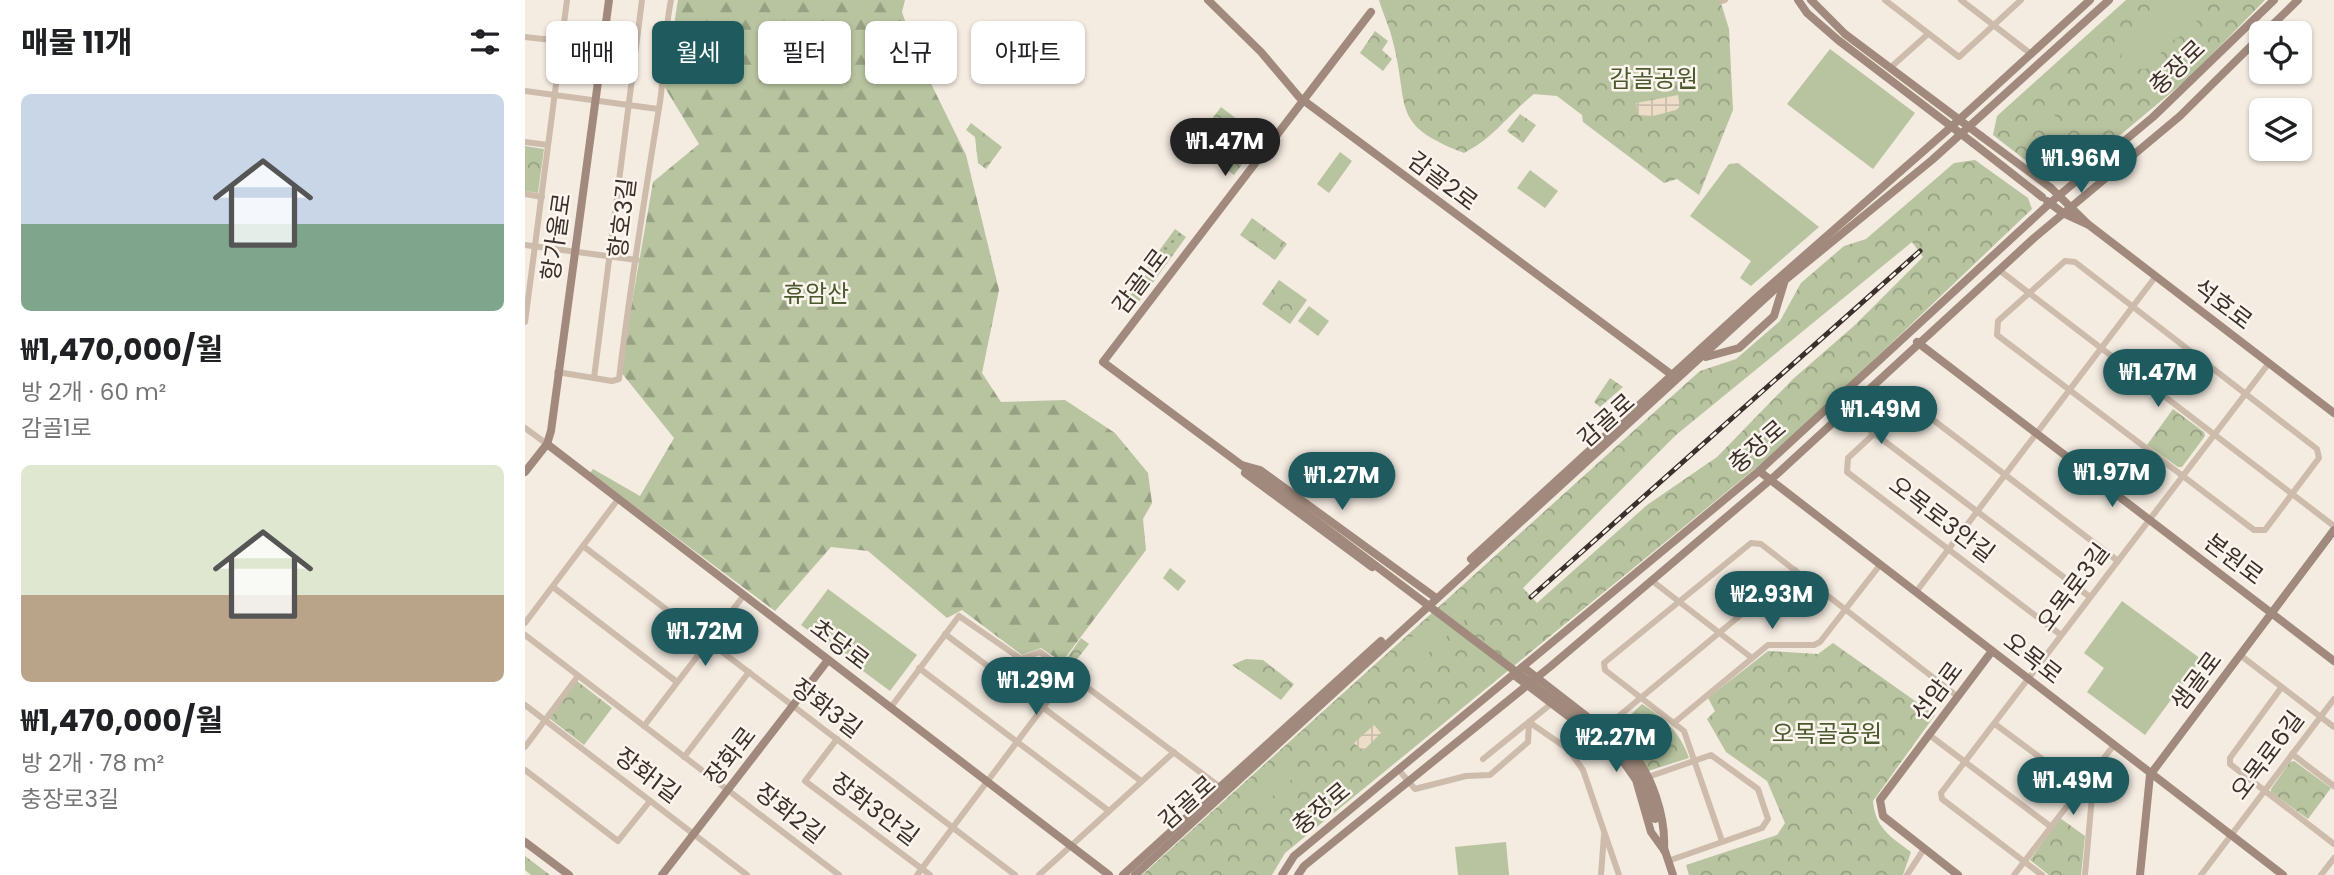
<!DOCTYPE html>
<html lang="ko">
<head>
<meta charset="utf-8">
<style>
  :root { --surface:#fff; --page:#f6f6f6; --text:#202124; --muted:#757577; --accent:#1f5a5e }
  body { margin:0; font-family:Poppins,"Noto Sans KR",sans-serif; background:var(--page); color:var(--text); height:100vh; display:flex; flex-direction:column; font-size:26px; white-space:nowrap }
  * { box-sizing:border-box; margin:0 }
  p { font-size:23px; color:var(--muted) }
  .icon { flex:none; width:38px; height:38px; fill:none; stroke:currentColor; stroke-width:2; stroke-linecap:round; stroke-linejoin:round }
  .map { position:relative; flex:1; overflow:hidden }
  .panel { display:flex; flex-direction:column; background:var(--surface); width:525px }
  .panel>* { flex:none }
  .hud { position:absolute; left:21px; top:21px; width:665px; height:63px; display:flex; gap:14px }
  .buttons { position:absolute; left:1724px; top:21px; display:grid; gap:14px }
  .buttons a { display:grid; place-items:center; width:63px; height:63px; border-radius:10px; background:var(--surface); box-shadow:0 2px 5px #0004; font-size:35px }
  .price { position:absolute; translate:-50% -60px; padding:0 16px; border-radius:24px; background:var(--accent); color:#fff; font-size:23px; line-height:46px; filter:drop-shadow(0 2px 4px #0008) }
  .price::after { content:''; position:absolute; left:50%; top:42px; width:21px; height:16px; margin-left:-10px; background:inherit; clip-path:polygon(0 0,100% 0,50% 100%) }
  .price.on { background:#222; color:#fff }
  ul { padding:0; list-style:none }
  li { display:grid; align-content:center; gap:14px; height:371px; padding:0 21px }
  li span { display:grid; place-items:center; height:217px; border-radius:10px; color:#555 }
  li>.icon { margin-inline-start:auto }
  span .icon { width:126px; height:126px; fill:#fffc; stroke-width:1 }
  li b { font-size:30px }
  h2 { display:flex; justify-content:space-between; align-items:center; height:84px; padding:0 21px; font-size:30px }
  .pill { padding:0 24px; border-radius:10px; background:var(--surface); box-shadow:0 2px 5px #0004; font-size:24px; line-height:63px }
  .pill.on { background:var(--accent); color:#fff }
  main { display:flex; flex:1; min-height:0 }
  .map>svg:first-child { display:block }
  .forest { fill:url(#forest-firs) }
  .park { fill:url(#park-crowns); fill-rule:evenodd }
  .garden { fill:url(#garden-dots) }
  .pitch { fill:#b8c4a0 }
  .plaza { fill:url(#plaza-grid) }
  .lines { fill:none; stroke-linecap:round; stroke-linejoin:round }
  .street { stroke:#cdbbac; stroke-width:6 }
  .secondary { stroke:#a18a7d; stroke-width:8 }
  .rail-casing { stroke:#3b302b; stroke-width:5 }
  .rail { stroke:#fbf5ee; stroke-width:2.5; stroke-dasharray:8; stroke-linecap:butt }
  .secondary-bridge { stroke:#a18a7d; stroke-width:8 }
  .labels { text-anchor:middle; dominant-baseline:central; stroke-width:5; stroke-linejoin:round; paint-order:stroke }
  .street-label { font-size:24px; fill:#3b302b; stroke:#fbf5ee }
  .park-label { font-size:24px; fill:#4a5a2e; stroke:#fbf5ee }
</style>
</head>
<body>
<main>
<section class="panel">
<h2>매물 11개<svg class="icon" aria-label="filters" viewBox="0 0 24 24"><path d="M4 7h16M4 17h16"/><circle cx="9" cy="7" r="2"/><circle cx="15" cy="17" r="2"/></svg></h2>
<ul>
<li><span style="background:linear-gradient(#c9d6e8 60%,#7fa58c 0)"><svg class="icon" aria-label="home" viewBox="0 0 24 24"><path d="M3 11l9-7 9 7M6 9v11h12V9"/></svg></span><div><b>₩1,470,000/월</b><p>방 2개 · 60 m²</p><p>감골1로</p></div></li>
<li><span style="background:linear-gradient(#dfe7d0 60%,#b9a48a 0)"><svg class="icon" aria-label="home" viewBox="0 0 24 24"><path d="M3 11l9-7 9 7M6 9v11h12V9"/></svg></span><div><b>₩1,470,000/월</b><p>방 2개 · 78 m²</p><p>충장로3길</p></div></li>
</ul>
</section>
<div class="map">
<svg width="1809" height="875" viewBox="0 0 1809 875">
  <defs>
    <pattern id="forest-firs" width="22" height="20" patternUnits="userSpaceOnUse" patternTransform="scale(1.75)"><rect width="22" height="20" fill="#b8c4a0"/><path d="M5 1l3.5 6h-7zM16 11l3.5 6h-7z" fill="#97a083"/></pattern>
    <pattern id="park-crowns" width="20" height="18" patternUnits="userSpaceOnUse" patternTransform="scale(1.75)"><rect width="20" height="18" fill="#b8c4a0"/><path d="M2 6a3 3 0 1 1 6 0M12 15a3 3 0 1 1 6 0" fill="none" stroke="#97a083"/></pattern>
    <pattern id="garden-dots" width="8" height="8" patternUnits="userSpaceOnUse" patternTransform="scale(1.75)"><rect width="8" height="8" fill="#b8c4a0"/><path d="M2 2h.1M6 6h.1" fill="none" stroke="#97a083" stroke-width="1.8" stroke-linecap="round"/></pattern>
    <pattern id="plaza-grid" width="8" height="8" patternUnits="userSpaceOnUse" patternTransform="scale(1.75)"><rect width="8" height="8" fill="#ecdcc8"/><path d="M0 4h8M4 0v8" fill="none" stroke="#cbbdac"/></pattern>
  </defs>
  <rect width="100%" height="100%" fill="#f4ebe1"/>
  <!-- forest -->
  <path class="forest" d="M153 0H380L377 12 392 55 441 155 474 290 457 373 476 402 540 400 590 433 623 473 627 503 618 519 621 550 537 662 516 648 497 655 437 610 422 618 343 551 306 547 250 611 65 473 68 469 115 496 149 438 95 371 128 182 174 144 139 86Z"/>
  <!-- park -->
  <g class="park">
    <path d="M854 0H1195L1204 29 1208 110 1174 195 1152 179 1139 183 1058 122 1057 115 1032 96 1009 94C983 115 969 138 939 153 864 124 885 108 868 42 865 28 858 14 854 0Z"/>
    <path d="M1601 0H1740L1666 76 1552 171 1534 179 1517 173 1468 135 1472 116Z"/>
    <path d="M850 31 863 41 857 50 867 59 858 71 835 53Z"/>
    <path d="M696 107 737 138 709 175 668 144Z"/>
    <path d="M995 114 1011 125 998 143 982 131Z"/>
    <path d="M446 123 477 147 461 169 453 163 450 137 441 130Z"/>
    <path d="M0 146 19 149 13 193 0 191Z"/>
    <path d="M1450 160 1503 198 1507 209 1265 440 760 853 747 875H617L1166 379 1175 371 1211 359 1255 321 1276 283 1319 246 1341 239 1429 163ZM1387 242 1398 257 1330 325 1268 379 1192 457 1122 505 1012 603 998 588 1151 435Z"/>
    <path d="M727 218 762 244 750 260 715 235Z"/>
    <path d="M754 280 782 300 765 324 737 304Z"/>
    <path d="M1085 378 1098 387 1075 407 1069 402Z"/>
    <path d="M1648 409 1679 432 1680 436 1657 467H1653L1622 445Z"/>
    <path d="M556 638 564 644 549 663 542 658Z"/>
    <path d="M1308 643 1410 715 1348 801C1350 828 1366 837 1386 852L1378 875H1164L1161 865 1252 835 1260 823 1242 781 1201 752 1182 719 1190 711 1183 698 1243 651 1293 654Z"/>
    <path d="M721 659 738 660 769 684 756 700 707 665Z"/>
    <path d="M52 681 87 708 59 745 24 718Z"/>
    <path d="M1117 704C1140 719 1155 732 1164 758L1123 771 1101 740 1088 731Z"/>
    <path d="M1769 761 1806 788 1783 819 1746 792V789L1765 762Z"/>
    <path d="M1535 818 1560 836 1556 875H1524L1505 860Z"/>
    <path d="M0 856 25 875H6L0 870Z"/>
  </g>
  <!-- garden -->
  <path class="garden" d="M650 229 661 237 610 307 599 299Z"/>
  <!-- pitch -->
  <g class="pitch">
    <path d="M1642 0 1682 1 1669 27 1646 42 1621 69 1596 70C1595 25 1621 34 1642 0Z"/>
    <path d="M1305 49 1390 113 1348 169 1262 104Z"/>
    <path d="M1524 110 1546 131 1534 144 1511 123Z"/>
    <path d="M815 152 827 161 804 193 792 184Z"/>
    <path d="M1213 163 1294 227 1226 286 1215 278 1226 261 1165 216 1204 164Z"/>
    <path d="M1005 170 1033 191 1020 208 992 188Z"/>
    <path d="M784 306 804 321 793 336 773 321Z"/>
    <path d="M645 568 661 581 653 591 638 578Z"/>
    <path d="M303 589 392 655 365 691 276 625Z"/>
    <path d="M925 601 942 618 889 666 873 650Z"/>
    <path d="M1597 601 1676 659 1620 735 1562 692 1579 668 1559 653Z"/>
    <path d="M770 765 775 769 773 774 741 802 734 796 760 768Z"/>
    <path d="M981 842 984 875H933L930 847Z"/>
  </g>
  <!-- plaza -->
  <g class="plaza">
    <path d="M1153 95 1155 107 1151 110 1128 116 1113 115 1111 103Z"/>
    <path d="M849 725 856 733 838 751 829 743Z"/>
  </g>
  <g class="lines">
    <!-- street -->
    <g class="street">
      <path d="M1360 0 1434 57 1496 0"/>
      <path d="M1436 0 1506 54"/>
      <path d="M1197 1 1200 0"/>
      <path d="M0 37 36 41"/>
      <path d="M1365 68 1403 34"/>
      <path d="M0 91 133 109"/>
      <path d="M0 142 23 145"/>
      <path d="M0 194 17 197"/>
      <path d="M0 245 112 260"/>
      <path d="M1540 261 1550 262 1792 449 1794 458 1740 530H1729L1472 335 1473 321Z"/>
      <path d="M1474 270 1809 526"/>
      <path d="M0 322 42 0"/>
      <path d="M32 372 87 381 94 379C105 286 120 194 135 102 140 68 139 34 146 0"/>
      <path d="M69 378 117 0"/>
      <path d="M1321 412 1565 597"/>
      <path d="M0 428 22 444"/>
      <path d="M58 546 490 875"/>
      <path d="M1126 580 1227 658"/>
      <path d="M28 587 152 682"/>
      <path d="M1391 592 1631 276"/>
      <path d="M0 623 94 498"/>
      <path d="M420 634 616 781"/>
      <path d="M0 635 314 875"/>
      <path d="M1536 635 1322 472 1323 458 1379 406H1390L1593 561"/>
      <path d="M1715 655 1809 727"/>
      <path d="M394 668 584 811"/>
      <path d="M1756 688 1705 758V764L1809 844"/>
      <path d="M0 705 222 875"/>
      <path d="M366 707 434 616 496 659 515 652 695 787"/>
      <path d="M1004 722 1043 749 1058 770 1094 875"/>
      <path d="M1150 722 1243 645H1289L1295 642 1355 565"/>
      <path d="M1470 724 1567 796 1560 875"/>
      <path d="M119 726 219 595"/>
      <path d="M1077 730 1270 570"/>
      <path d="M1403 734 1525 826"/>
      <path d="M312 739 280 781 405 875"/>
      <path d="M0 747 53 676"/>
      <path d="M1767 754 1809 786"/>
      <path d="M159 757 224 672"/>
      <path d="M958 759 1026 704"/>
      <path d="M873 769 890 789 941 776 965 775 1003 742 1004 722"/>
      <path d="M0 770 93 841 125 801"/>
      <path d="M1123 777 1186 755 1233 789 1243 819 1237 828 1143 861"/>
      <path d="M1197 841 1159 731 1080 670 1079 663 1226 543 1236 544 1432 696"/>
      <path d="M392 875 543 674"/>
      <path d="M514 875 649 752"/>
      <path d="M1076 875 1079 835"/>
      <path d="M1382 875 1399 849"/>
      <path d="M1489 875 1589 745"/>
      <path d="M1517 875 1417 799 1416 793 1744 363"/>
      <path d="M1676 875 1809 699"/>
      <path d="M1796 875 1809 858"/>
    </g>
    <!-- secondary -->
    <g class="secondary">
      <path d="M683 0 736 52 774 97 1147 375"/>
      <path d="M1273 0 1282 13 1313 40 1448 143"/>
      <path d="M1286 0 1320 34 1456 136"/>
      <path d="M1739 33 1773 0"/>
      <path d="M1526 188 1564 225 1809 413"/>
      <path d="M1522 201 1538 213 1562 224"/>
      <path d="M1392 342 1809 661"/>
      <path d="M1181 357 1214 348 1249 316 1259 283"/>
      <path d="M22 444 584 875"/>
      <path d="M717 465 735 470 911 598"/>
      <path d="M1234 471 1758 875"/>
      <path d="M0 472 22 444 26 431 84 0"/>
      <path d="M720 473 847 567"/>
      <path d="M793 522 578 362 846 12"/>
      <path d="M946 559 1230 299 1426 127 1565 0"/>
      <path d="M998 667 1105 750C1127 774 1141 817 1139 850"/>
      <path d="M989 675 1093 754 1111 780 1126 832 1139 850"/>
      <path d="M1097 752 1117 776 1130 819"/>
      <path d="M0 842 44 875"/>
      <path d="M1138 845 1148 875"/>
      <path d="M137 875 303 660"/>
      <path d="M598 875 856 641"/>
      <path d="M610 875 1259 281 1407 160 1584 0"/>
      <path d="M757 875 769 856 1234 471 1525 203 1628 117 1749 0"/>
      <path d="M773 875 779 866 1026 666 1251 475 1509 238 1655 116 1736 36"/>
      <path d="M1433 875 1358 816 1355 800 1467 651"/>
      <path d="M1615 875 1625 775 1809 530"/>
    </g>
    <defs>
      <path id="rail" d="M1006 597 1395 251"/>
    </defs>
    <!-- rail casing -->
    <use href="#rail" class="rail-casing"/>
    <!-- rail -->
    <use href="#rail" class="rail"/>
    <!-- secondary-bridge -->
    <g class="secondary-bridge">
      <path d="M1456 136 1526 188"/>
      <path d="M1448 143 1517 197"/>
      <path d="M793 522 1097 752"/>
    </g>
  </g>
  <g class="labels">
    <!-- street labels -->
    <g class="street-label">
      <text transform="translate(1652 67) rotate(-44)">충장로</text>
      <text transform="translate(918 181) rotate(37)">감골2로</text>
      <text transform="translate(97 218) rotate(-83)">항호3길</text>
      <text transform="translate(31 237) rotate(-82)">항가울로</text>
      <text transform="translate(615 281) rotate(-53)">감골1로</text>
      <text transform="translate(1698 304) rotate(37)">석호로</text>
      <text transform="translate(1081 420) rotate(-42)">감골로</text>
      <text transform="translate(1232 446) rotate(-41)">충장로</text>
      <text transform="translate(1417 519) rotate(37)">오목로3안길</text>
      <text transform="translate(1709 559) rotate(37)">본원로</text>
      <text transform="translate(1548 587) rotate(-53)">오목로3길</text>
      <text transform="translate(315 644) rotate(37)">초당로</text>
      <text transform="translate(1508 658) rotate(38)">오목로</text>
      <text transform="translate(1671 681) rotate(-53)">샘골로</text>
      <text transform="translate(1412 691) rotate(-53)">선암로</text>
      <text transform="translate(302 708) rotate(37)">장화3길</text>
      <text transform="translate(1742 755) rotate(-53)">오목로6길</text>
      <text transform="translate(205 756) rotate(-52)">장화로</text>
      <text transform="translate(123 775) rotate(37)">장화1길</text>
      <text transform="translate(662 802) rotate(-42)">감골로</text>
      <text transform="translate(796 808) rotate(-40)">충장로</text>
      <text transform="translate(350 809) rotate(37)">장화3안길</text>
      <text transform="translate(265 813) rotate(38)">장화2길</text>
    </g>
    <!-- park labels -->
    <g class="park-label">
      <text x="1129" y="78">감골공원</text>
      <text x="291" y="293">휴암산</text>
      <text x="1302" y="733">오목골공원</text>
    </g>
  </g>
</svg>
<div class="buttons">
<a><svg class="icon" aria-label="locate" viewBox="0 0 24 24"><circle cx="12" cy="12" r="6"/><path d="M12 2v4M12 18v4M2 12h4M18 12h4"/></svg></a>
<a><svg class="icon" aria-label="layers" viewBox="0 0 24 24"><path d="M12 4l9 5-9 5-9-5zM3 14l9 5 9-5"/></svg></a>
</div>
<b class="price on" style="left:700px;top:178px">₩1.47M</b>
<b class="price" style="left:1556px;top:195px">₩1.96M</b>
<b class="price" style="left:1633px;top:409px">₩1.47M</b>
<b class="price" style="left:1356px;top:446px">₩1.49M</b>
<b class="price" style="left:1587px;top:509px">₩1.97M</b>
<b class="price" style="left:817px;top:512px">₩1.27M</b>
<b class="price" style="left:1247px;top:631px">₩2.93M</b>
<b class="price" style="left:180px;top:668px">₩1.72M</b>
<b class="price" style="left:511px;top:717px">₩1.29M</b>
<b class="price" style="left:1091px;top:774px">₩2.27M</b>
<b class="price" style="left:1548px;top:817px">₩1.49M</b>
<div class="hud">
<a class="pill">매매</a>
<a class="pill on">월세</a>
<a class="pill">필터</a>
<a class="pill">신규</a>
<a class="pill">아파트</a>
</div>
</div>
</main>
</body>
</html>
